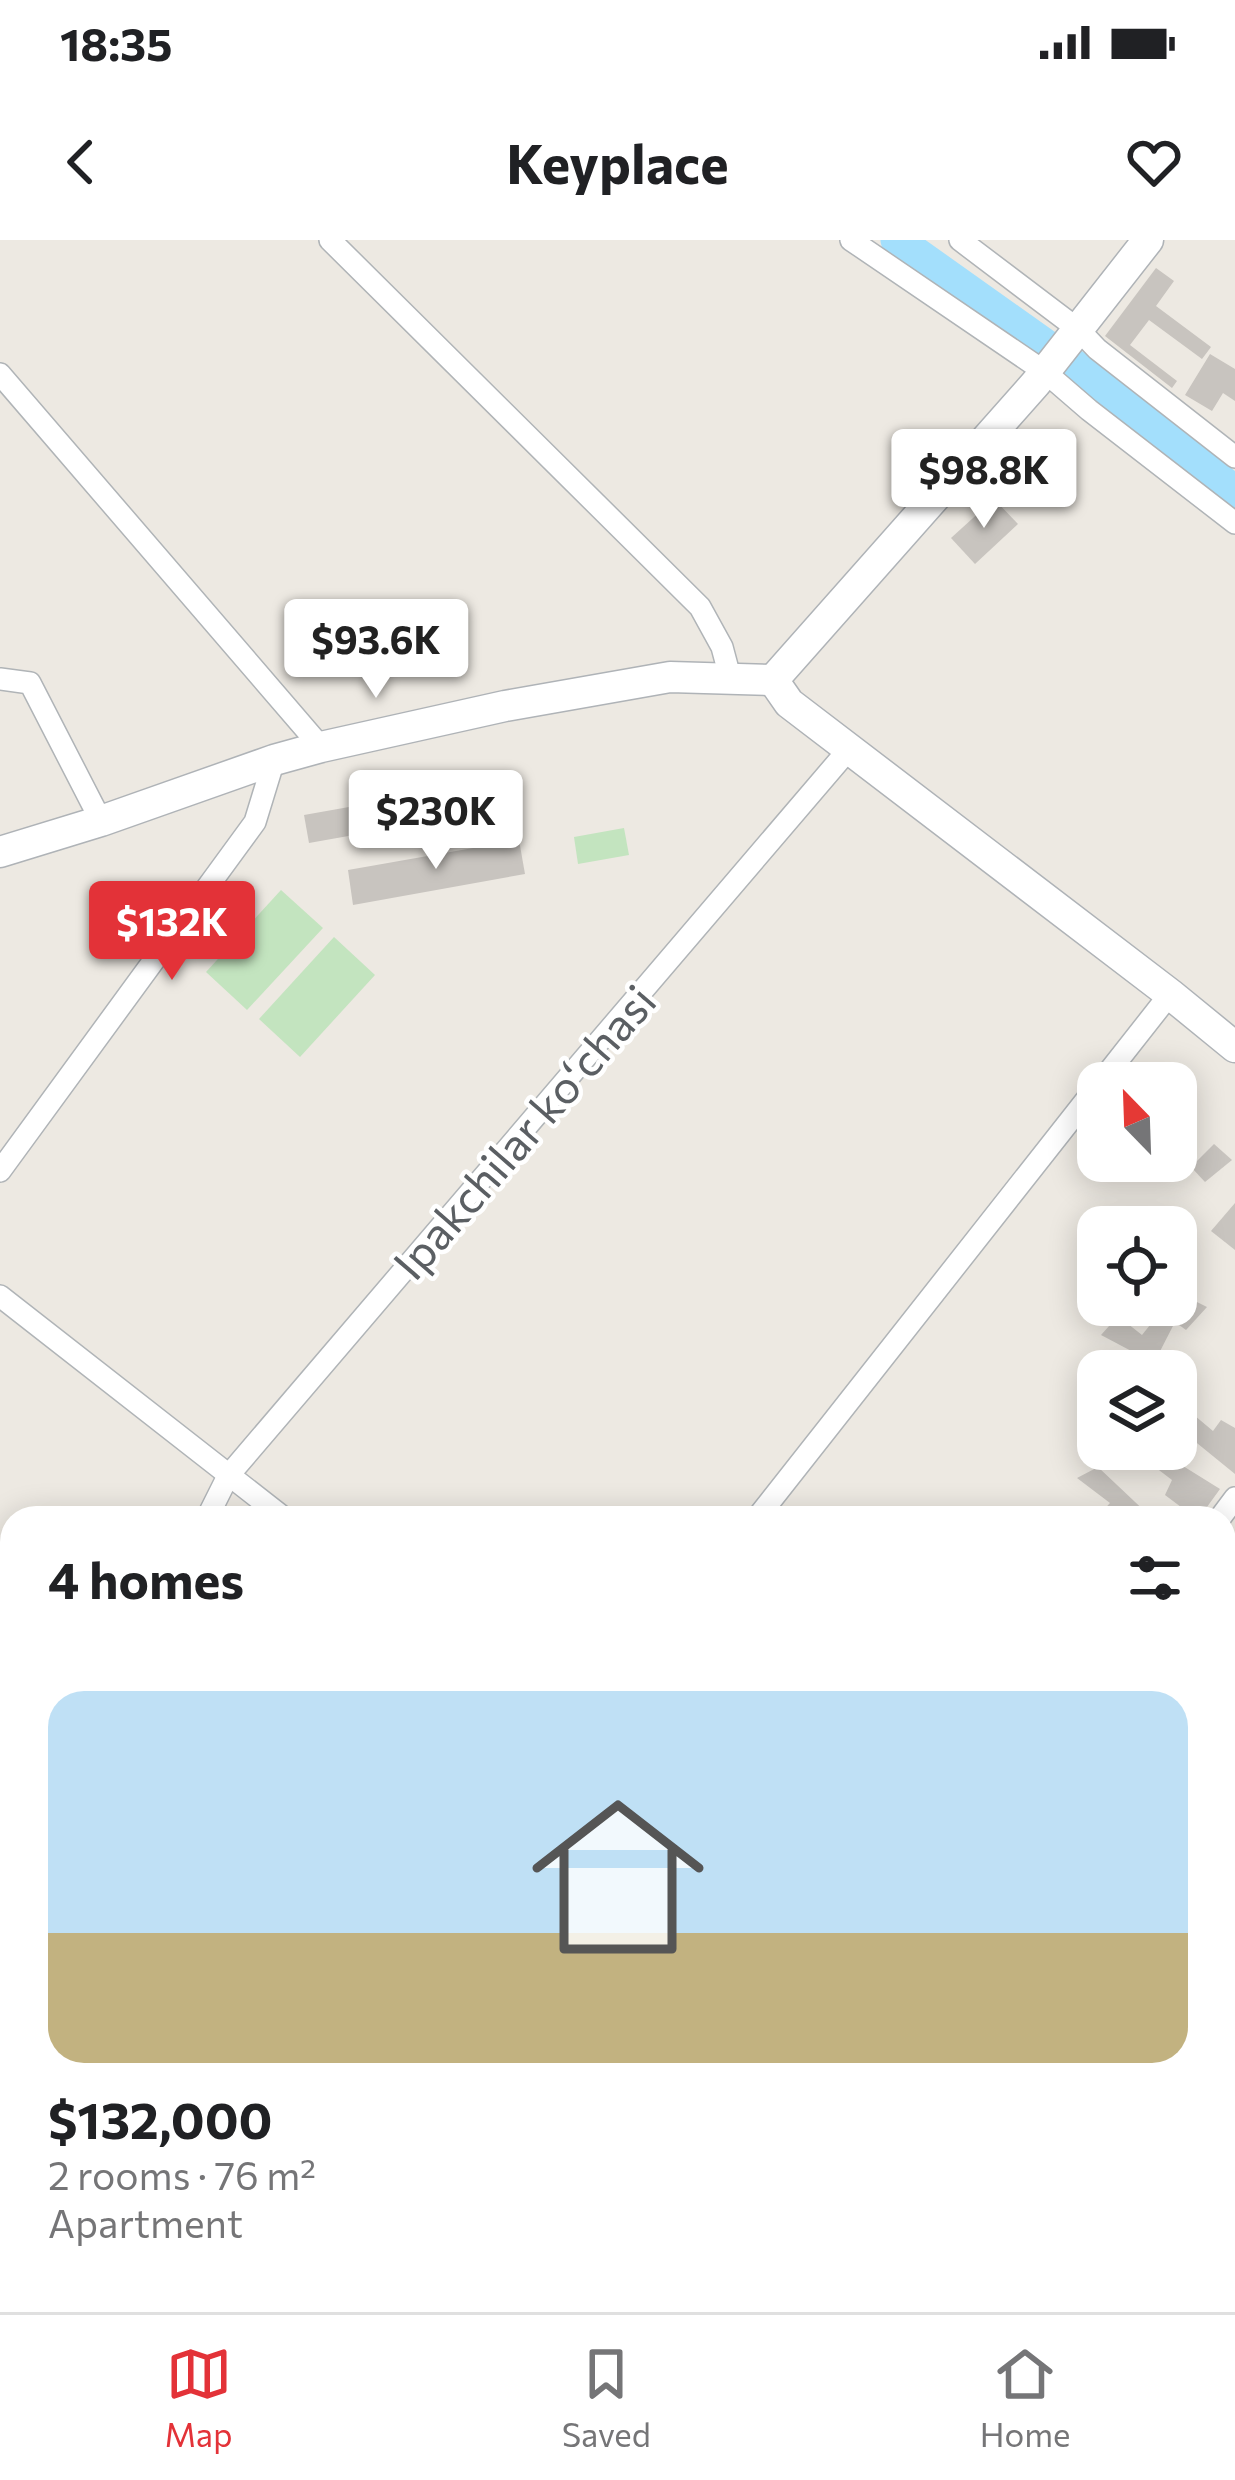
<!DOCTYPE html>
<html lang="en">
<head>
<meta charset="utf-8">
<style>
  :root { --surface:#fff; --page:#f2f2f2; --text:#202124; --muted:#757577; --line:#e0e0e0; --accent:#e33238 }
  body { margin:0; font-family:Commissioner,sans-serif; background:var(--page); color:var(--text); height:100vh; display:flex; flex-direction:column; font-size:45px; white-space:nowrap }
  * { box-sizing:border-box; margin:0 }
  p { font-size:39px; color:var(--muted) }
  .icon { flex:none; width:66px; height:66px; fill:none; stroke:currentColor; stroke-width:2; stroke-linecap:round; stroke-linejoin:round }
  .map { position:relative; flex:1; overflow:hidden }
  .details { position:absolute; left:0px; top:1266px; width:1236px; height:807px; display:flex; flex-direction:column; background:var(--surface); border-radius:36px 36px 0 0; box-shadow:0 6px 30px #0003 }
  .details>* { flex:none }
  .needle { width:78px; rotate:337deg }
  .fabs { position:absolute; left:1077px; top:822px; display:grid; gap:24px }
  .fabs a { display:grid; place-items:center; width:120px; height:120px; border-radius:24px; background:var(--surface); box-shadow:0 6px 30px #0003; font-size:60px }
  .price { position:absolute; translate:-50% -102px; padding:0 27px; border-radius:12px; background:#fff; color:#222; font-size:39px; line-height:78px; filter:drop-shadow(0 3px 6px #0008) }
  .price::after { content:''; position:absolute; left:50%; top:72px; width:36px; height:27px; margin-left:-18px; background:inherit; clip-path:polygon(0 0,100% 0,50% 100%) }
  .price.selected { background:var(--accent); color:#fff }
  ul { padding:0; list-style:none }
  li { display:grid; align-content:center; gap:24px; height:636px; padding:0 48px }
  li+li { border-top:3px solid var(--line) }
  li span { display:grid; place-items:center; height:372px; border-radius:36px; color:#555 }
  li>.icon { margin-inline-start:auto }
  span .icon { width:216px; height:216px; fill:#fffc; stroke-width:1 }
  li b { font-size:51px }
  h2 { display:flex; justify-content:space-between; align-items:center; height:144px; padding:0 48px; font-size:51px }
  .status { display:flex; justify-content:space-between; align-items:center; height:84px; padding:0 60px; background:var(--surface); direction:ltr }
  .status svg { height:33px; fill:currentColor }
  header { display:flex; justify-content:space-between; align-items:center; height:156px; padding:0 48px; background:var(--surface); font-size:54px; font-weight:700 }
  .menu { display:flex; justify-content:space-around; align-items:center; height:168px; border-top:3px solid var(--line); background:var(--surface); font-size:33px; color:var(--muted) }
  .menu a { display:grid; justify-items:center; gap:6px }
  .menu .selected { color:var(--accent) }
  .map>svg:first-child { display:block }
  .green { fill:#c3e4bf }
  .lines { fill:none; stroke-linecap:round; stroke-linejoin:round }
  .river { stroke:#a3dffc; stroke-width:33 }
  .building { fill:#c8c4bf }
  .street-casing { stroke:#b0b4b7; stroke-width:24 }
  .secondary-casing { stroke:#afb3b7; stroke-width:33 }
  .street { stroke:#fff; stroke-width:21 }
  .secondary { stroke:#fff; stroke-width:30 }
  .labels { text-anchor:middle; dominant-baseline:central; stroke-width:9; stroke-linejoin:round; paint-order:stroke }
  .street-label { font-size:45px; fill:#5b5f63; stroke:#fff }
</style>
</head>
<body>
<div class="status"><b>18:35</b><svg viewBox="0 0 49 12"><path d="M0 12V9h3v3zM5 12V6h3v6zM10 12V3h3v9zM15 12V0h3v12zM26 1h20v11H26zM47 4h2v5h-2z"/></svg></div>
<header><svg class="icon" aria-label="back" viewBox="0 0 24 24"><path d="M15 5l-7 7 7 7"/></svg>Keyplace<svg class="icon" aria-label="heart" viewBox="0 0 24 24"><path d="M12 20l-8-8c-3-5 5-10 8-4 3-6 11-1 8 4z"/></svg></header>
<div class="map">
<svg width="1235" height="2072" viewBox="0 0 1235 2072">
  <rect width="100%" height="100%" fill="#ede9e2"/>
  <!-- green -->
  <g class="green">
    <path d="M624 588 629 615 578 624 574 597Z"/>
    <path d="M281 650 323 688 247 770 206 732Z"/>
    <path d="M334 697 375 735 300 817 259 779Z"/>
  </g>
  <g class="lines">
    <!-- river -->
    <path class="river" d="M897 0 1080 130 1235 252"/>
  </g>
  <!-- building -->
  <g class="building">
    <path d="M1156 28 1174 41 1156 66 1211 107 1202 119 1149 80 1130 105 1177 141 1172 148 1105 96Z"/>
    <path d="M1210 114 1235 129V161L1223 153 1212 171 1185 155Z"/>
    <path d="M994 259 1018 284 975 324 951 298Z"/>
    <path d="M439 551 444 579 309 603 304 575Z"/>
    <path d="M519 600 525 634 353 665 348 630Z"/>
    <path d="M1214 904 1232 920 1205 942 1191 927Z"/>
    <path d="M1235 963V1010L1211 991Z"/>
    <path d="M1185 1056 1207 1067 1186 1090 1175 1082 1154 1123 1101 1095 1118 1076 1142 1095 1158 1075 1162 1080Z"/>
    <path d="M1176 1160 1213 1191 1221 1180 1235 1188V1234L1176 1186Z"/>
    <path d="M1175 1221 1220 1249 1199 1278H1179L1185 1270 1165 1255 1172 1240 1151 1224Z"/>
    <path d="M1098 1227 1152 1278H1096L1110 1263 1077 1238Z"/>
  </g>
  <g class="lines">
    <defs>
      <g id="street">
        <path d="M330 0 700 367 722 407 730 437"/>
        <path d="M851 0 1045 132 1089 170 1235 283"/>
        <path d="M960 0 1079 90 1097 109 1235 217"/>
        <path d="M0 134 321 507"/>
        <path d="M0 439 30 443 101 581"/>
        <path d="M1100 843 1170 754"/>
        <path d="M0 931 255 582 274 520"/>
        <path d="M0 1056 284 1278"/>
        <path d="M207 1278 228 1236 849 509"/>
        <path d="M757 1278 1098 845"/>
        <path d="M1220 1278 1235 1258"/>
        <path d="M0 1470 12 1478"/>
        <path d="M0 1707 12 1682"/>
        <path d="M0 1787 12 1796"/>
        <path d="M1224 1897 1235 1883"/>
        <path d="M1224 1967 1235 1974"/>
        <path d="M0 2055 21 2072"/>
        <path d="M371 2061 386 2072"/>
        <path d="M1042 2072 1054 2061"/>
      </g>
      <g id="secondary">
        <path d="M773 440 789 463 1170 754 1235 807"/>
        <path d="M773 440 1036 143 1148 0"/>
        <path d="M0 612 101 581 274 520 321 507 505 466 670 437 773 440"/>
      </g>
    </defs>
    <!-- street casing -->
    <use href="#street" class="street-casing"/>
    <!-- secondary casing -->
    <use href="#secondary" class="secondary-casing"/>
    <!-- street -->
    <use href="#street" class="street"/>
    <!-- secondary -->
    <use href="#secondary" class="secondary"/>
  </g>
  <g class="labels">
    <!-- street labels -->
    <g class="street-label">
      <text transform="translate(523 891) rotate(-49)">Ipakchilar koʻchasi</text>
    </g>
  </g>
</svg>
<div class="fabs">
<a><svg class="needle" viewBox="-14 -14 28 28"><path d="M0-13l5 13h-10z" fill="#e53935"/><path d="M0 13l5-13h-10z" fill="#757577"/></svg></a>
<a><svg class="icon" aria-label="locate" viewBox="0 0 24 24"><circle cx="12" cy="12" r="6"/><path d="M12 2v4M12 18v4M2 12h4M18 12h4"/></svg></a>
<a><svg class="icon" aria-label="layers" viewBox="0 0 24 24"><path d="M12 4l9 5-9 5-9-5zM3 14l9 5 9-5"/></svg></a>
</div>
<b class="price" style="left:984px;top:291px">$98.8K</b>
<b class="price" style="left:376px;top:461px">$93.6K</b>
<b class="price" style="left:436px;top:632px">$230K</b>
<b class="price selected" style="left:172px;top:743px">$132K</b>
<section class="details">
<h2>4 homes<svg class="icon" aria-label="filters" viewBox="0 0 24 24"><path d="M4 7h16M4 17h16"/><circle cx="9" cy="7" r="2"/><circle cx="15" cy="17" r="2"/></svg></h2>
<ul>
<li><span style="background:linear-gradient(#bfe0f5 65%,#c2b280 0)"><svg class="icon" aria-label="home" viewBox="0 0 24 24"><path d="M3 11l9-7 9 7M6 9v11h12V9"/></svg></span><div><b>$132,000</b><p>2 rooms · 76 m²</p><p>Apartment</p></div></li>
</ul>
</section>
</div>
<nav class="menu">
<a class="selected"><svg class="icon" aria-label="map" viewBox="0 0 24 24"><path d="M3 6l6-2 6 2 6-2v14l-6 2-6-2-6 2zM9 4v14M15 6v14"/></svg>Map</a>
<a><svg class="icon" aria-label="saved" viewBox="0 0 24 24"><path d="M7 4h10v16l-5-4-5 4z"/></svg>Saved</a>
<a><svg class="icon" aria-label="home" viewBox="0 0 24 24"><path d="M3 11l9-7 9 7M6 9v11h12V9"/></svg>Home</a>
</nav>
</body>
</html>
